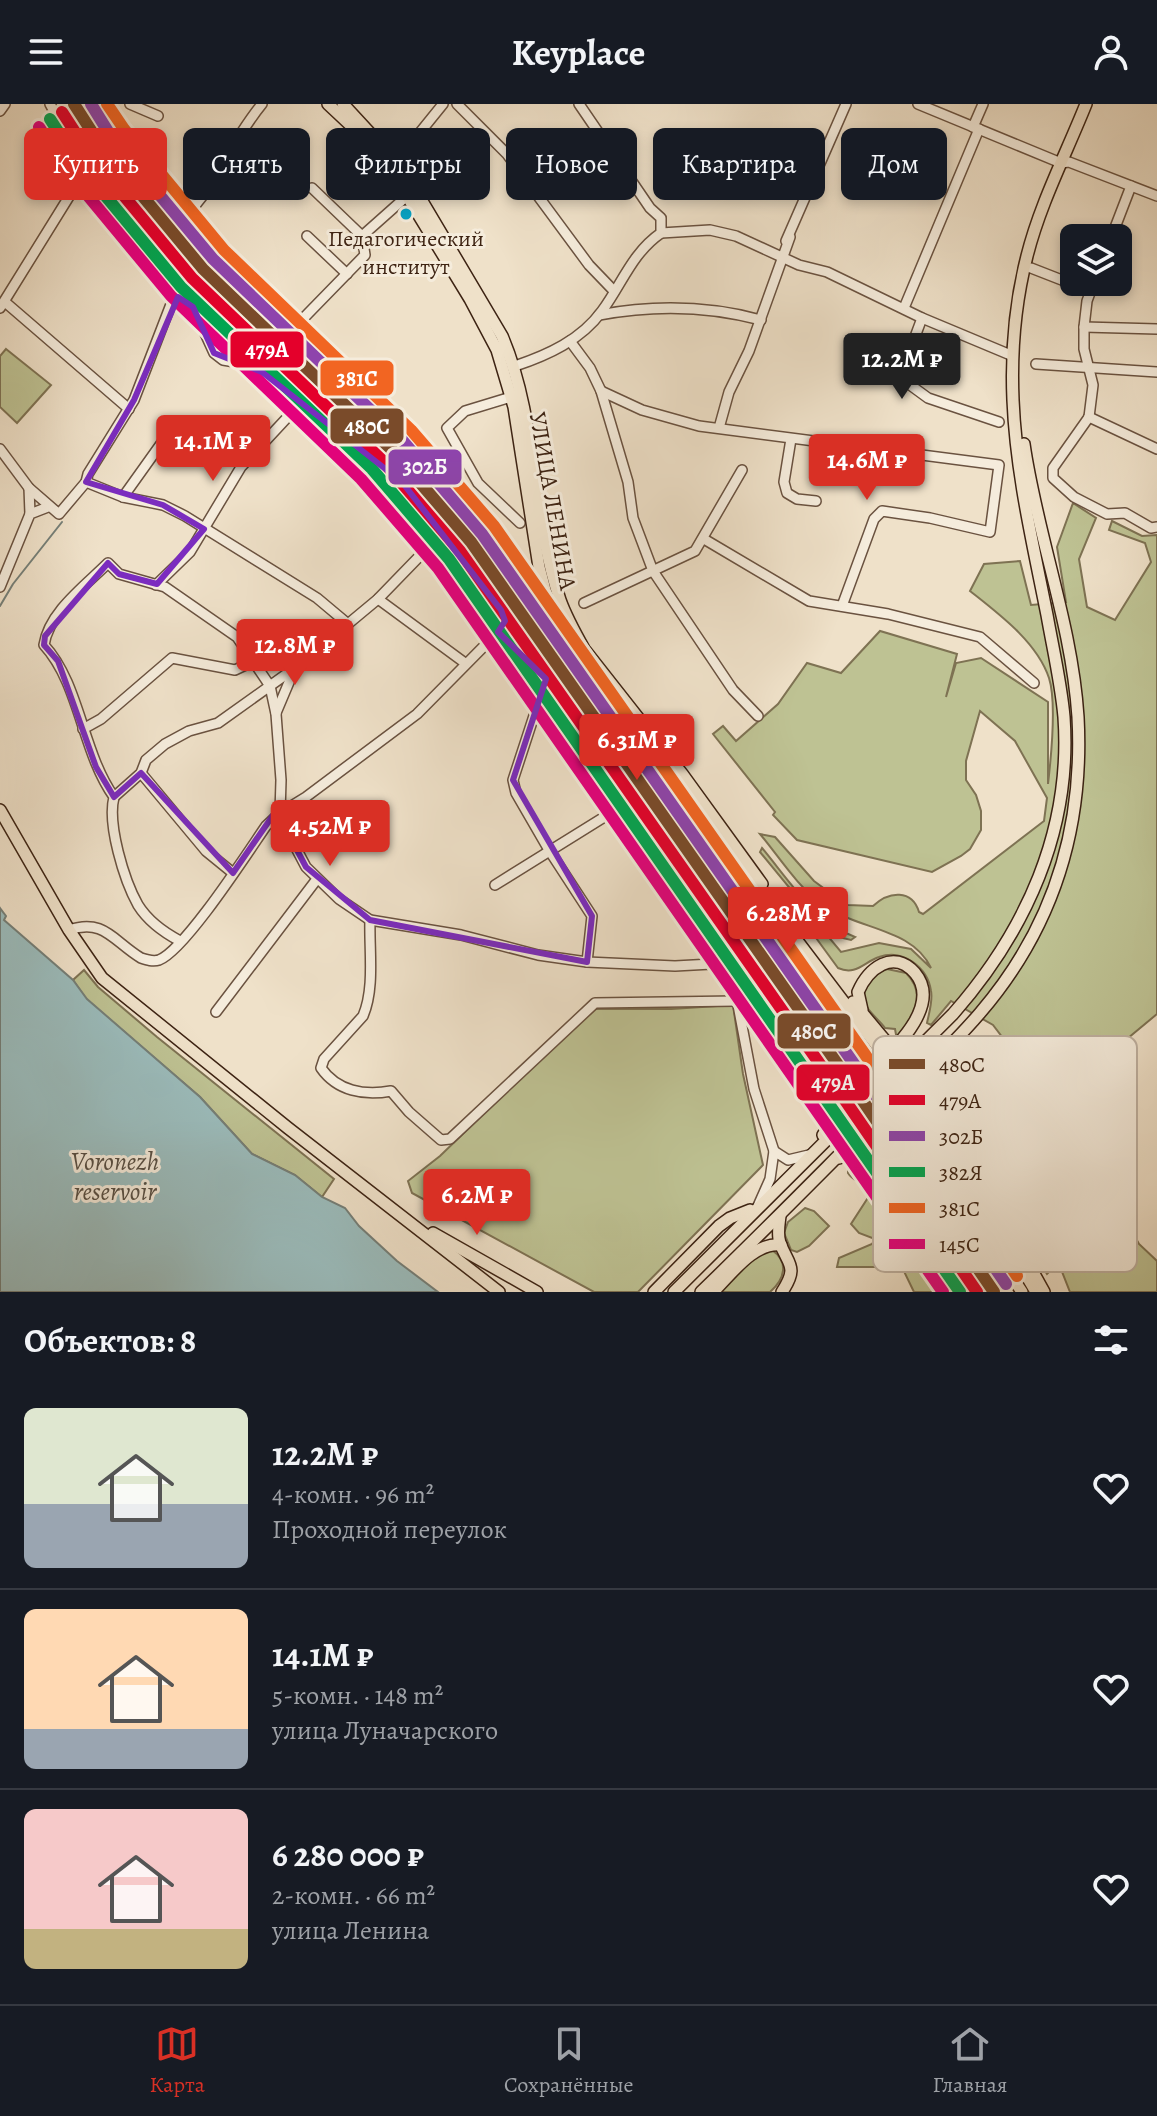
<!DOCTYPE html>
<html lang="ru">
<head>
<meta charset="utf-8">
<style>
  :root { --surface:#171b24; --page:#20242c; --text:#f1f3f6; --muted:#9ea1a6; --line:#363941; --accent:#d93025 }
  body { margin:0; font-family:Alegreya,serif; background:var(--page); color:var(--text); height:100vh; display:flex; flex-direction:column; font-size:30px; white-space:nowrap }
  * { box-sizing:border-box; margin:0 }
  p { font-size:26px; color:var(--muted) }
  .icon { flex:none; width:44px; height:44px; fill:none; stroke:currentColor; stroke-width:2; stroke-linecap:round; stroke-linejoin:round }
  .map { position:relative; height:1188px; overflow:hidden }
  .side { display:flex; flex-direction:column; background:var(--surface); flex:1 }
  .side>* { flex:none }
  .banner { position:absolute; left:24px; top:24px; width:1110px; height:72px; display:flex; gap:16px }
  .fabs { position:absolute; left:1060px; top:120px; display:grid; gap:16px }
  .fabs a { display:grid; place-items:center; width:72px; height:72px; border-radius:12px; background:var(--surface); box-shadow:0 4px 12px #0003; font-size:40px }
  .price { position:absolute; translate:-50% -68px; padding:0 18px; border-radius:8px; background:var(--accent); color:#fff; font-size:26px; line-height:52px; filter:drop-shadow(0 2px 4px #0008) }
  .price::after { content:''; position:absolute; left:50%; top:48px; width:24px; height:18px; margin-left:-12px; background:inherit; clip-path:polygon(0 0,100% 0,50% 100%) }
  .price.active { background:#222; color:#fff }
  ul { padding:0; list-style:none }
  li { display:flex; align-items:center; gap:24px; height:200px; padding:0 24px }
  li+li { border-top:2px solid var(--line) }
  li span { display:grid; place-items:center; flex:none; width:224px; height:160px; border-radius:12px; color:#555 }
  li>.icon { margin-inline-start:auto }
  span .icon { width:96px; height:96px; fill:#fffc; stroke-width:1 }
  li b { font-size:34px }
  h2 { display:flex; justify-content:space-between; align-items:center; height:96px; padding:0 24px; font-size:34px }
  .chip { padding:0 28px; border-radius:12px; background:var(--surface); box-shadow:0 4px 12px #0003; font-size:28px; line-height:72px }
  .chip.active { background:var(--accent); color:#fff }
  header { display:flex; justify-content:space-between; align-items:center; height:104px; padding:0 24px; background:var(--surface); font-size:36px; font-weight:700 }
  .menu { display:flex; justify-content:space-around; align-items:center; height:112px; border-top:2px solid var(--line); background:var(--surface); font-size:22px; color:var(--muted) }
  .menu a { display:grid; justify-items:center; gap:4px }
  .menu .active { color:var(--accent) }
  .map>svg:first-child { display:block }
  .green { fill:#bec293; stroke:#7e7253; stroke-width:2 }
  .water { fill:#9bbcbc; stroke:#757f78; stroke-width:2 }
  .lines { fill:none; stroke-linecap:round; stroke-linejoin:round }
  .stream { stroke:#757f78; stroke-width:2 }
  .minor-casing { stroke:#6a5240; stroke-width:12 }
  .major-casing { stroke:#3d2313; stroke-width:14 }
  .minor { stroke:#f5ecdc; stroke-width:9 }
  .major { stroke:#efe1c9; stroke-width:11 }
  .major-bridge-casing { stroke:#3d2313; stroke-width:14; stroke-linecap:butt }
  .major-bridge { stroke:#efe1c9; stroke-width:11 }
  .rail-1-casing { stroke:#f5ecdc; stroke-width:18 }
  .rail-2-casing { stroke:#f5ecdc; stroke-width:18 }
  .rail-3-casing { stroke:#f5ecdc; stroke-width:18 }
  .rail-4-casing { stroke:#f5ecdc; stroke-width:18 }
  .rail-5-casing { stroke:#f5ecdc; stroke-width:18 }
  .rail-6-casing { stroke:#f5ecdc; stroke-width:18 }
  .rail-1 { stroke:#7a4b2a; stroke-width:12 }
  .rail-2 { stroke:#e4002b; stroke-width:12 }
  .rail-3 { stroke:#8e44ad; stroke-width:12 }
  .rail-4 { stroke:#00a651; stroke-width:12 }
  .rail-5 { stroke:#f26522; stroke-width:12 }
  .rail-6 { stroke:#e5007d; stroke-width:12 }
  .marked { fill:none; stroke:#7b2cbf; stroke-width:6; stroke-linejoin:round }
  .bus-dot { fill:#03a2c5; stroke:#f5ecdc; stroke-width:3 }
  .labels { text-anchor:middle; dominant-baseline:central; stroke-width:6; stroke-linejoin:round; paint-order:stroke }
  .bus-label { font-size:22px; fill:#3d2313; stroke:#f5ecdc }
  .street-label { font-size:24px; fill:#3d2313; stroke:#f5ecdc }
  .water-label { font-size:26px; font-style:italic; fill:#595146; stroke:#f5ecdc }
  .key { fill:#f5ecdc; stroke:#beb0a0; stroke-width:2 }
  .key-label { font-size:22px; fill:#3d2313 }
  .line-badge { stroke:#f5ecdc; stroke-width:3 }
  .badge-label { font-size:22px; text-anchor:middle; font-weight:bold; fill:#fff }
</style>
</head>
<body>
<header><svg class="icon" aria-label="menu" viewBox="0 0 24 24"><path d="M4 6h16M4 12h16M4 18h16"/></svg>Keyplace<svg class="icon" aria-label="person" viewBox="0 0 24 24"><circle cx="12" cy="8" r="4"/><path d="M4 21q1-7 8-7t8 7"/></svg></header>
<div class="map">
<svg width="1157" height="1188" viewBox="0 0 1157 1188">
  <rect width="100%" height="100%" fill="#efe1c9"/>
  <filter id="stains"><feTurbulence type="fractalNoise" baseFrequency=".0025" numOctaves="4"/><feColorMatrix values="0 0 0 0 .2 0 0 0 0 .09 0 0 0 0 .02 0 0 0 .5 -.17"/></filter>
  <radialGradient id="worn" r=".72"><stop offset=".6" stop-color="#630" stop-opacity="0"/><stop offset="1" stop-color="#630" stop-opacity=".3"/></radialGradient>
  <!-- green -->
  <g class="green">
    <path d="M6 245 51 281 17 319 0 303V252Z"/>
    <path d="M1073 399 1096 414 1079 455 1087 503 1115 516 1151 458 1145 439 1109 426 1112 417 1142 432 1157 431V910L1092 964 1091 980 1109 1022 1080 1038 1077 1031 1042 992 1028 967 993 921 951 897 931 921 927 919C929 909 933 897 931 887 928 864 903 844 879 853 864 858 856 872 838 864L792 801 793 788 760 748 762 744C788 775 815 819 855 833L851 836 826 830 841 848 879 839 911 845 931 864C912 823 856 826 822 800 797 782 780 754 760 730L775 733 814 777 841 797 848 801 873 802C889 787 912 785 919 808L923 810 1044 717 1047 694 1015 637 980 607 966 657V676L976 691 981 707V726L970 745 961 752 932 768 797 736 773 711 775 708 713 630 723 622 736 637 778 600 807 559 841 569 880 527 957 550 946 593 956 559 981 554 1048 598V680C1051 654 1057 599 1049 574 1037 538 999 510 970 487L984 460 1020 457 1031 501 1066 498 1057 443Z"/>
    <path d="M887 865 906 869C929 892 911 914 897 936L895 925 885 924C880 917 871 910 867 903 858 887 872 870 887 865Z"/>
    <path d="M84 866 98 883 157 933 334 1075 322 1093 295 1071 252 1050 200 993 86 895 73 876Z"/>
    <path d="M733 901 743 970 763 1061 638 1188H594L412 1089 408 1077 440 1052 592 905H671Z"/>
    <path d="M980 941C1012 958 1035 1001 1015 1036 1008 1046 994 1052 994 1066 995 1078 1014 1112 1022 1121 1027 1126 1033 1127 1038 1131L1049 1168 1047 1170 978 1060C982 1044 1000 1045 1008 1032 1027 1002 1003 967 972 962 958 959 948 966 937 970L959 946Z"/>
    <path d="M924 1016 949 1050 1031 1188H1028L934 1039 926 1030 916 1025Z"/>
    <path d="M1115 1048 1131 1053 1116 1098 1139 1140 1157 1157V1188H1070L1042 1117 1041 1102 1063 1087 1078 1063Z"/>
    <path d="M872 1050 895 1063 981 1188H914L899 1157 891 1154 883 1166 877 1163H837L839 1154 872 1140 875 1135 859 1129 851 1120 871 1089C865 1078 854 1079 848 1069V1065Z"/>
    <path d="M805 1104 814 1107 829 1122 809 1142 797 1148 791 1146 784 1129 788 1118Z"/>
    <path d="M772 1146C789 1158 785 1175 770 1188H717L758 1148Z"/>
  </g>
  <!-- water -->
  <path class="water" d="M0 804 6 812 4 816 73 876 87 895 200 993 252 1050 295 1071 322 1093 345 1104 359 1122 397 1157 438 1188H0Z"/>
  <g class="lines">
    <!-- stream -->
    <path class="stream" d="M0 502 13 480 62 418"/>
    <defs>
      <g id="minor">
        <path d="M130 0 158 12"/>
        <path d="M262 0C239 28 223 60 204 90 197 100 190 105 187 117L291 227 365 151 362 132 407 92"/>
        <path d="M457 0 507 50 589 161 614 187"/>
        <path d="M918 0 1061 59 1069 58 1157 92"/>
        <path d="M0 7 5 0"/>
        <path d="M973 23 983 0"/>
        <path d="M392 63 443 0"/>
        <path d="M312 84 362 132"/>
        <path d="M661 129 710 126 736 132 799 161 827 168 922 214 1013 252"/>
        <path d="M307 132 347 170"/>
        <path d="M1111 134 1131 82"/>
        <path d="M786 137 846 0"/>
        <path d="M1031 164 1090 187"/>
        <path d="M5 198 129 305"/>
        <path d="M0 204 75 83 82 58 50 0"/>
        <path d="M904 204 979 25"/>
        <path d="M599 211C652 201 709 202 761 216"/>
        <path d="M922 214 903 265 902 275 928 294 999 318"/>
        <path d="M1084 223 1157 225"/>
        <path d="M570 237 590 264 601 287 628 378 633 414 653 467 733 586 758 612"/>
        <path d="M1036 260 1157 268"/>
        <path d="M515 262C548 251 581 236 602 207 622 180 632 149 661 129V114L650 104 579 0"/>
        <path d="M601 287 642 306 699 322 999 361 990 428 930 414 882 407 874 415 842 502"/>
        <path d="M511 293 465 307 447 324 478 379 520 419"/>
        <path d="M1089 313 1053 364V374L1074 393 1107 410 1125 409 1151 424 1157 423"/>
        <path d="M1089 313 1093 281 1084 245V223L1087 197 1094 178"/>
        <path d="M1089 313 1157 345"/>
        <path d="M719 324 729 288 749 247 790 133"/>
        <path d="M791 335 784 378 787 389 797 395 816 397"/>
        <path d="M0 345 29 384 59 410 86 378 88 370 134 296 173 195 178 193 193 203 214 249 223 256 247 260 262 268 298 302 402 378 444 427 501 506 505 517 498 528 417 610 306 693 280 709 266 722C248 748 185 846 159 856 153 858 147 856 141 854 113 837 104 814 69 826"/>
        <path d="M86 378 123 393 163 401 185 412 317 494 348 520"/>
        <path d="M29 384 30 410"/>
        <path d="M123 393 173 323"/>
        <path d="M704 435 809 497 888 510 980 533 1034 579"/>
        <path d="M156 481 190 448 241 363 298 302"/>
        <path d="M0 483 30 410 48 403"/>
        <path d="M378 495 465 559"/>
        <path d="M584 499 695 447 742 366"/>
        <path d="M498 528 546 575 559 591 723 840 730 859 754 985 774 1047"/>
        <path d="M546 575 513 676 516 689 549 746 592 812 587 858"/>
        <path d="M276 609 295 564"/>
        <path d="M83 625 101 615 172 554 235 566 254 557"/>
        <path d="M141 669 206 747 233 769"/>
        <path d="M114 693 141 669 146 656 165 640 189 627 218 619 295 564 378 495 444 427"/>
        <path d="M495 781 630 697"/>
        <path d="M370 816C369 846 375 884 363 912L324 955 321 964C337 987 364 992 391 987L409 1008 441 1036 450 1035 595 899 736 897"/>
        <path d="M180 837C163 828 148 817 138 801 124 776 107 720 114 693 82 648 80 580 44 541 49 508 85 482 108 459L119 470 165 483 237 533 270 582 276 610 281 676 280 709 286 725 306 763 339 795 370 816 461 831 538 851 587 858 675 862 730 859"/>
        <path d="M216 908 317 775"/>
        <path d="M758 1102 770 1075 774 1047 788 1056 809 1051"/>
      </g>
      <g id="major">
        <path d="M328 0 361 31 390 64 470 195 497 246 514 303 539 463 545 486 561 529 576 552 658 656 720 743 761 789 877 942"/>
        <path d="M343 0 403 65 502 232C538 317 531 410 560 496 566 513 575 529 584 545L683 671 762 780"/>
        <path d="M0 706 69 826 102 874 288 1024 499 1188"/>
        <path d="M740 774 855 946 860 962 858 981"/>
        <path d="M853 898 883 934"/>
        <path d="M926 1010 967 1070 1036 1188"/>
        <path d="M951 1028 981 1078"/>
        <path d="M823 1031C835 1015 845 996 859 981 880 957 946 906 915 869 893 844 868 865 858 888L862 906"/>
        <path d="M871 1038C892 1021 929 979 952 970 962 967 973 968 982 973 1025 995 1002 1061 958 1031 948 1024 941 1011 934 1002"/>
        <path d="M839 1054C872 1042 889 1017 925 1042L1022 1188"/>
        <path d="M780 1112C779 1120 777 1131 780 1139 788 1161 799 1162 782 1188"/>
        <path d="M433 1129 537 1188"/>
        <path d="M1028 1159 1044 1188"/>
        <path d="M654 1188 719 1122 730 1114 750 1106"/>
        <path d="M674 1188 953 910C1026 827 1072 726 1064 613 1061 579 1053 545 1047 511 1033 440 1016 369 1013 296 1011 249 1015 199 1027 152 1040 100 1066 50 1086 0"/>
        <path d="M701 1188C758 1133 813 1077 869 1021 906 984 945 950 980 909 1053 824 1084 725 1078 613 1072 520 1037 431 1024 340"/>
        <path d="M713 1188C731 1171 753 1138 781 1141"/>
      </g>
    </defs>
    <!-- minor casing -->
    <use href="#minor" class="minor-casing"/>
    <!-- major casing -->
    <use href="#major" class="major-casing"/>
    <!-- minor -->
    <use href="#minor" class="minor"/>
    <!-- major -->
    <use href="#major" class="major"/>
    <defs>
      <g id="major-bridge">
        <path d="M883 934 934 1002"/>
        <path d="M877 942 926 1010"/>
      </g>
    </defs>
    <!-- major-bridge casing -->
    <use href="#major-bridge" class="major-bridge-casing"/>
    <!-- major-bridge -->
    <use href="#major-bridge" class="major-bridge"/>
    <defs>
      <path id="rail-1" d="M74 0 101 42 203 165 392 346 471 438 841 965 994 1188"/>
      <path id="rail-2" d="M62 8 90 51 192 174 382 356 460 447 829 973 977 1188"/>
      <path id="rail-3" d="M91 0 112 34 213 155 402 336 482 430 852 957 1006 1180"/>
      <path id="rail-4" d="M50 15 79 60 181 183 372 365 449 455 960 1188"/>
      <path id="rail-5" d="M107 0 124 25 224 146 411 326 494 422 864 949 1017 1172"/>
      <path id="rail-6" d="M39 23 69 69 171 192 361 375 438 464 943 1188"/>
    </defs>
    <!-- rail-1 casing -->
    <use href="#rail-1" class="rail-1-casing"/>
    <!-- rail-2 casing -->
    <use href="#rail-2" class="rail-2-casing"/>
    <!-- rail-3 casing -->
    <use href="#rail-3" class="rail-3-casing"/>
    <!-- rail-4 casing -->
    <use href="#rail-4" class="rail-4-casing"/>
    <!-- rail-5 casing -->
    <use href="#rail-5" class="rail-5-casing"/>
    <!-- rail-6 casing -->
    <use href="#rail-6" class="rail-6-casing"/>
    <!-- rail-1 -->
    <use href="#rail-1" class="rail-1"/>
    <!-- rail-2 -->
    <use href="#rail-2" class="rail-2"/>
    <!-- rail-3 -->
    <use href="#rail-3" class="rail-3"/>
    <!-- rail-4 -->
    <use href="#rail-4" class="rail-4"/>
    <!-- rail-5 -->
    <use href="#rail-5" class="rail-5"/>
    <!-- rail-6 -->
    <use href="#rail-6" class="rail-6"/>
  </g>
  <!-- marked area -->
  <path class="marked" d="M178 193 193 203 214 249 262 268 402 378 501 506 505 517 498 528 546 575 513 676 592 812 587 858 370 816 306 763 276 707 233 769 141 669 114 693 96 663 58 557 44 541 45 532 108 459 119 470 157 480 204 425 163 401 86 378 134 296Z"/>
  <!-- markers -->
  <circle class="bus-dot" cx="406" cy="110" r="7"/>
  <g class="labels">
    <!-- bus labels -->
    <g class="bus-label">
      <text x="406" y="135">Педагогический<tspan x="406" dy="28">институт</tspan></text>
    </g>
    <!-- street labels -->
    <g class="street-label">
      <text transform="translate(553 397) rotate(80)">УЛИЦА ЛЕНИНА</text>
    </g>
    <!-- water labels -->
    <g class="water-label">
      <text x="115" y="1057">Voronezh<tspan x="115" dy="30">reservoir</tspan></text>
    </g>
  </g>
  <!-- legend -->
  <rect x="873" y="932" width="264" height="236" rx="12" class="key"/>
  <rect x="889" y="955" width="36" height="10" fill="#7a4b2a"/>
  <rect x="889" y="991" width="36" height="10" fill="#e4002b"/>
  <rect x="889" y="1027" width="36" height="10" fill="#8e44ad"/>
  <rect x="889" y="1063" width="36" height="10" fill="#00a651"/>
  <rect x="889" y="1099" width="36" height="10" fill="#f26522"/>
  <rect x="889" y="1135" width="36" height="10" fill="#e5007d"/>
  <g class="key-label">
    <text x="939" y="968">480С</text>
    <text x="939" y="1004">479А</text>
    <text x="939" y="1040">302Б</text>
    <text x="939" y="1076">382Я</text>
    <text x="939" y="1112">381С</text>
    <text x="939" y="1148">145С</text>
  </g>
  <g class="line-badge">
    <rect x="229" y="226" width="76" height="39" rx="8" fill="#e4002b"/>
    <rect x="319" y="255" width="76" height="38" rx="8" fill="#f26522"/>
    <rect x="329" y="303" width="76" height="38" rx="8" fill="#7a4b2a"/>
    <rect x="387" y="344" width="76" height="38" rx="8" fill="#8e44ad"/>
    <rect x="776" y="908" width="76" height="38" rx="8" fill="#7a4b2a"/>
    <rect x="795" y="959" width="76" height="39" rx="8" fill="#e4002b"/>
  </g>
  <g class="badge-label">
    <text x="267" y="253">479А</text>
    <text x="357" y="282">381С</text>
    <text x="367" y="330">480С</text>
    <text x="425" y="370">302Б</text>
    <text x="814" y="935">480С</text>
    <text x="833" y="986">479А</text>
  </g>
  <rect width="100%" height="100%" filter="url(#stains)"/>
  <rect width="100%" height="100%" fill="url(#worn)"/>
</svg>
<div class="fabs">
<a><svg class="icon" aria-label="layers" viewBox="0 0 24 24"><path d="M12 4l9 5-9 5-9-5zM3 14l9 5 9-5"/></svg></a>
</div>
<b class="price active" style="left:902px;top:297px">12.2M ₽</b>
<b class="price" style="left:213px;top:379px">14.1M ₽</b>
<b class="price" style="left:867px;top:398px">14.6M ₽</b>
<b class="price" style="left:295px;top:583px">12.8M ₽</b>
<b class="price" style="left:637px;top:678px">6.31M ₽</b>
<b class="price" style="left:330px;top:764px">4.52M ₽</b>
<b class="price" style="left:788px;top:851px">6.28M ₽</b>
<b class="price" style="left:477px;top:1133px">6.2M ₽</b>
<div class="banner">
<a class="chip active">Купить</a>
<a class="chip">Снять</a>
<a class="chip">Фильтры</a>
<a class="chip">Новое</a>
<a class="chip">Квартира</a>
<a class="chip">Дом</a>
</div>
</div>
<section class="side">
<h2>Объектов: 8<svg class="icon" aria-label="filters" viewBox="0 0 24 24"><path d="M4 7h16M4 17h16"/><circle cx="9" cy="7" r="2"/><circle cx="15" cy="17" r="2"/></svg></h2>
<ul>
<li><span style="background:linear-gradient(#dfe7d0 60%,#9aa5b1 0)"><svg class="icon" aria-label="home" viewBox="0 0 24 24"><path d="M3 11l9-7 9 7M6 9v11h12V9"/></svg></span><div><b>12.2M ₽</b><p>4-комн. · 96 m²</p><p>Проходной переулок</p></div><svg class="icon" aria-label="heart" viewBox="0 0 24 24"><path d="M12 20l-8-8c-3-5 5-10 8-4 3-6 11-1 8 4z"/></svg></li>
<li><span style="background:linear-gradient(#ffd9b3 75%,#9aa5b1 0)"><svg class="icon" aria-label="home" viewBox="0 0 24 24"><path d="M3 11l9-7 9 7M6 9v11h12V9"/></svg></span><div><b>14.1M ₽</b><p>5-комн. · 148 m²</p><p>улица Луначарского</p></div><svg class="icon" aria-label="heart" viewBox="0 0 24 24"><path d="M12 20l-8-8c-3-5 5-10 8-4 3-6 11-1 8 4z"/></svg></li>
<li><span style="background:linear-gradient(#f6c9c9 75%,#c2b280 0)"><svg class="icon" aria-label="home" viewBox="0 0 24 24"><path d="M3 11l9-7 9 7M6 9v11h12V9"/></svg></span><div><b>6 280 000 ₽</b><p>2-комн. · 66 m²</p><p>улица Ленина</p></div><svg class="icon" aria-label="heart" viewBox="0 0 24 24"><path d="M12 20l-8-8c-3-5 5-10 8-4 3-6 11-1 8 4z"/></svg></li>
</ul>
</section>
<nav class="menu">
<a class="active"><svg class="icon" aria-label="map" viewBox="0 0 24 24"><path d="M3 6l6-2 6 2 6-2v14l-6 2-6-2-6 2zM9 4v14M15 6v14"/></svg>Карта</a>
<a><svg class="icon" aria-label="saved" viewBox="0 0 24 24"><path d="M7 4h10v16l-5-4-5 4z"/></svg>Сохранённые</a>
<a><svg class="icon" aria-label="home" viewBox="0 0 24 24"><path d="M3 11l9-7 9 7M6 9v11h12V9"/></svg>Главная</a>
</nav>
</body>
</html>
